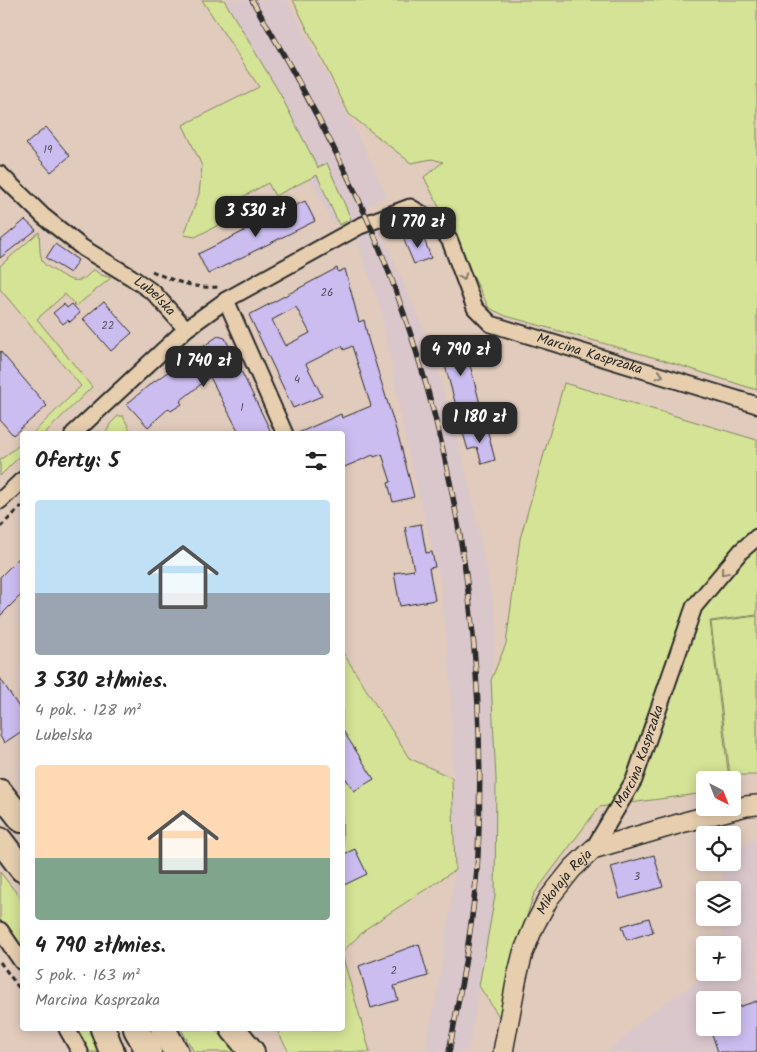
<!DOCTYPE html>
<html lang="pl">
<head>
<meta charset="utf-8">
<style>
  :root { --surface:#fff; --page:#f6f6f6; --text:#222; --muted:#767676; --accent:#2b2b2b }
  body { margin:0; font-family:Kalam,sans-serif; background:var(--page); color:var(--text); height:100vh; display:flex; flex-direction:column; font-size:19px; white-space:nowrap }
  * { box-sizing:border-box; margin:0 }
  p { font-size:16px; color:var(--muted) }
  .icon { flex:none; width:28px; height:28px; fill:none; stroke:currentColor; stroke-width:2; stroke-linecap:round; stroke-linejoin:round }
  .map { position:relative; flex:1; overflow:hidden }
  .side { position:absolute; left:20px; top:431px; width:325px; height:600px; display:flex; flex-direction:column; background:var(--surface); border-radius:5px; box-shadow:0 2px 12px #0003 }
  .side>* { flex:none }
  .needle { width:32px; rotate:138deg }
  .controls { position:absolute; left:696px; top:771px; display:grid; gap:10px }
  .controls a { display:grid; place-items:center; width:45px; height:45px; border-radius:5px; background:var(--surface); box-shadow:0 2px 12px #0003; font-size:25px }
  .price { position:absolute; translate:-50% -42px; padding:0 11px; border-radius:10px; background:var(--accent); color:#fff; font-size:16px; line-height:32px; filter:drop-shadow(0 1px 2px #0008) }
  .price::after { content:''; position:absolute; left:50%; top:30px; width:15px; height:11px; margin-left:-8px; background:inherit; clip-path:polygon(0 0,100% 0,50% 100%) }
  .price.on { background:#222; color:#fff }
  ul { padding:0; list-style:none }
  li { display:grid; align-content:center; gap:10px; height:265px; padding:0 15px }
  li span { display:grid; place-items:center; height:155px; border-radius:5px; color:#555 }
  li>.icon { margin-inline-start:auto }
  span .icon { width:90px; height:90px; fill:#fffc; stroke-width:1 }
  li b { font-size:21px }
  h2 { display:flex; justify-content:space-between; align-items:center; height:60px; padding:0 15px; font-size:21px }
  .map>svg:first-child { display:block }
  .built { fill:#dac7cb; fill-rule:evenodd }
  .green { fill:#d4e396; stroke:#808760 }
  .building { fill:#cbbdef; stroke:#2b2b2b; fill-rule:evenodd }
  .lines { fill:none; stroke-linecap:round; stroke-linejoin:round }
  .minor-casing { stroke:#2b2b2b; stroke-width:19 }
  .tertiary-casing { stroke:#2b2b2b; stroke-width:22 }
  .primary-casing { stroke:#2b2b2b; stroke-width:28 }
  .path { stroke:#2b2b2b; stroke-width:3; stroke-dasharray:5 4; stroke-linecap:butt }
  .minor { stroke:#e6ceaf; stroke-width:15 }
  .tertiary { stroke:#e6ceaf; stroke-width:19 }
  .primary { stroke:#e6ceaf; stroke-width:24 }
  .rail-casing { stroke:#2b2b2b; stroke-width:5.5 }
  .rail { stroke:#e6ceaf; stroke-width:4; stroke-dasharray:11; stroke-linecap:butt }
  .oneway { stroke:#887c6d }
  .labels { text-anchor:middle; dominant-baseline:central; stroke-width:4.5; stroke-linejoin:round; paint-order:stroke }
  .number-label { font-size:11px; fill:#53505c }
  .street-label { font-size:14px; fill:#2b2b2b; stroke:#e6ceaf }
</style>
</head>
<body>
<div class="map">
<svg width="757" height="1052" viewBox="0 0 757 1052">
  <rect width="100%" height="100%" fill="#e1cbbc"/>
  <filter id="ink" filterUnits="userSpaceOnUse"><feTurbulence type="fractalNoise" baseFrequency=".02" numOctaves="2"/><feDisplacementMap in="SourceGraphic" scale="10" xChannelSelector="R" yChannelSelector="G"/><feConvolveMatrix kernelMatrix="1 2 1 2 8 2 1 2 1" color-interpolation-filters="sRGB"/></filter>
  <g filter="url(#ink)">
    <!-- built -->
    <g class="built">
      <path d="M213 0H287L365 149 387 196 367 207 390 252 429 341 468 478 497 624 491 680 496 779 495 896 468 1052H425L443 961 455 870 451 690 441 582 406 442 381 311 349 216 333 223 226 21Z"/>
      <path d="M757 839V1052H608L650 1013 694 984 705 966V972H732V945H718L722 938V918H732V890H722L723 863 732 862 733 849ZM705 1000H732V1028H705Z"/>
    </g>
    <!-- green -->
    <g class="green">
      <path d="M202 0H224L279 92 318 168 327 163 351 219 339 225 317 175 275 196 268 183 235 201 236 216 195 237 184 235 199 194 202 166 183 125 259 87Z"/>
      <path d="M293 0H757V390L663 360 506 316 489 308 424 177 443 162 432 159 411 163 349 114Z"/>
      <path d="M39 232C40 241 39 252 42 260 43 265 49 267 53 270 69 280 80 288 93 269L101 275 111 278 76 306 65 294 37 319 92 387 44 434H32L81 386 0 289V266Z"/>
      <path d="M564 383 757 440V615L710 621 729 780H705V793L599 807 534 894 509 971 500 1018 479 986 495 896 496 779 491 680 506 644 520 539Z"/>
      <path d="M118 416H123L132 434H106L110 424Z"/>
      <path d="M22 443V454L0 476V460Z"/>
      <path d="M757 616V775H730L711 622Z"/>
      <path d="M342 651 409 758 452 778 455 870 367 928 343 951Z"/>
      <path d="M0 872 22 900V954L0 921Z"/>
      <path d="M343 958 370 1052H289L276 1029H342Z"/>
      <path d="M76 1029H97L106 1052H88Z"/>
      <path d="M181 1029H215L237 1052H194Z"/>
    </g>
    <!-- building -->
    <g class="building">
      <path d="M46 127 70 156 51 172 26 144Z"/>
      <path d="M305 201 315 221 208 274 198 254Z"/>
      <path d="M25 220 36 230 0 258V241Z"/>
      <path d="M422 233 431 258 414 264 404 240Z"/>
      <path d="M55 244 78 260 70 273 46 258Z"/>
      <path d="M337 268 338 272 345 269 359 322 364 320 368 339 401 446 414 497 393 502 388 483 391 482 382 454 374 457 373 455 342 468V434H296L341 414 342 418 371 406 352 346 344 350 342 346 306 364 322 396 293 408 249 315ZM296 307 310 333 285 346 272 320Z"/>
      <path d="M104 301 132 333 111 351 83 319Z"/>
      <path d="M64 304 67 308 72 304 80 313 70 322 68 320 63 324 53 313Z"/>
      <path d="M218 336 225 338 272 434H240L210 377 180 401 182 404 171 411 169 408 148 427 127 404 148 386Z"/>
      <path d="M464 341 481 408 458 413 440 347Z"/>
      <path d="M0 351 47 406 13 435 0 420Z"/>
      <path d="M487 429 495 460 482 464 477 447 468 450 463 433Z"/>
      <path d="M421 524 426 553 432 552 435 567 429 568 435 600 400 606 394 573 414 570 405 527Z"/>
      <path d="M22 555V594L0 616V577Z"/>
      <path d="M0 678 22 712V731L4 743 0 736Z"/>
      <path d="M342 729 374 779 354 791 342 773Z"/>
      <path d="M355 849 367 874 342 886V855Z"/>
      <path d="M654 855 663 887 620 899 611 867Z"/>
      <path d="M649 918 653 932 627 940 622 926Z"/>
      <path d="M419 944 428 976 394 986 398 1000 371 1008 359 966Z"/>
      <path d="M757 1001V1052H718L710 1028H732V1009Z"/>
    </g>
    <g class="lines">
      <defs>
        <g id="minor">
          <path id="s1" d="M0 174 43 216 83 248 131 277 154 293 186 329"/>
          <path d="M226 300 285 434"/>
          <path id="s2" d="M73 434 186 329 226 300 360 226 410 207 437 223 450 241 475 308 491 324 757 405"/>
          <path d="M0 501 22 480"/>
          <path id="s3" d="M593 849 634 780 694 607 741 551 757 537"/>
          <path d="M0 930 22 962"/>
          <path d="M67 1029 80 1052"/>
        </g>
        <g id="tertiary">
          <path id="s4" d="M503 1052 517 977 523 953 534 926 549 898 572 869 593 849 685 822 746 806 757 805"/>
        </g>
        <g id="primary">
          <path d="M0 792 22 820"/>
          <path d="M0 840 22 869"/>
          <path d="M103 1029 112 1052"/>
          <path d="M136 1029 149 1052"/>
          <path d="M163 1029 176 1052"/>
          <path d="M233 1029 252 1052"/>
        </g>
      </defs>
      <!-- minor casing -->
      <use href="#minor" class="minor-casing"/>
      <!-- tertiary casing -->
      <use href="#tertiary" class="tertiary-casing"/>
      <!-- primary casing -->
      <use href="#primary" class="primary-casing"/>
      <!-- path -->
      <g class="path">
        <path d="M152 271C172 281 197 289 218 287"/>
        <path d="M0 527 22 506"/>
        <path d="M0 962 22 992"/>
      </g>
      <!-- minor -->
      <use href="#minor" class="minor"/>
      <!-- tertiary -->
      <use href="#tertiary" class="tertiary"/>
      <!-- primary -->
      <use href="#primary" class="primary"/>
      <defs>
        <path id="rail" d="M252 0C295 73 336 147 370 225 455 426 488 638 478 855 474 922 461 987 449 1052"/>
      </defs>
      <!-- rail casing -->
      <use href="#rail" class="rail-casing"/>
      <!-- rail -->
      <use href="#rail" class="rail"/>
    </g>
    <!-- one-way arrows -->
    <defs><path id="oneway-chevron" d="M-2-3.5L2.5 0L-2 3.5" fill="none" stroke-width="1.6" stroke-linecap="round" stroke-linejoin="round" transform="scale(1.25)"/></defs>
    <g class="oneway">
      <use href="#oneway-chevron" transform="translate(463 277) rotate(70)"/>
      <use href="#oneway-chevron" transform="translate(660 375) rotate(17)"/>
      <use href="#oneway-chevron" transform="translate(724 572) rotate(130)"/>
    </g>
  </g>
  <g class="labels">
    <!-- number labels -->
    <g class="number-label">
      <text x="48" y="150">19</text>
      <text x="327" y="293">26</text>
      <text x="108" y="326">22</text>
      <text x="297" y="380">4</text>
      <text x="242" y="408">1</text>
      <text x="637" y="877">3</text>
      <text x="394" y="971">2</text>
    </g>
    <!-- street labels -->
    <g class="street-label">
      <text stroke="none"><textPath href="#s1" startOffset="198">Lubelska</textPath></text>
      <text stroke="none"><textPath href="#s2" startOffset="661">Marcina Kasprzaka</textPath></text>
      <text stroke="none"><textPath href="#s3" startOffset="104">Marcina Kasprzaka</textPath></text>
      <text stroke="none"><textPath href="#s4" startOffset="184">Mikołaja Reja</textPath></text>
    </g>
  </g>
</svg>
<div class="controls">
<a><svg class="needle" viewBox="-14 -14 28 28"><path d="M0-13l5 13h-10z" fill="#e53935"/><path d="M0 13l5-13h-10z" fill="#767676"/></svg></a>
<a><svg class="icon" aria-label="locate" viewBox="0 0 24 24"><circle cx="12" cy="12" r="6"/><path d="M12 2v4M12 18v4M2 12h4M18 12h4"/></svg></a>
<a><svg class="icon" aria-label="layers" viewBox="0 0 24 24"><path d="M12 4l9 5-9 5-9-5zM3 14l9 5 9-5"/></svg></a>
<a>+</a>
<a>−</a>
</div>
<b class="price on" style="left:256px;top:238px">3 530 zł</b>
<b class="price" style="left:418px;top:249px">1 770 zł</b>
<b class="price" style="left:461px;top:377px">4 790 zł</b>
<b class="price" style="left:204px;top:388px">1 740 zł</b>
<b class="price" style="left:480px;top:444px">1 180 zł</b>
<section class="side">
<h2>Oferty: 5<svg class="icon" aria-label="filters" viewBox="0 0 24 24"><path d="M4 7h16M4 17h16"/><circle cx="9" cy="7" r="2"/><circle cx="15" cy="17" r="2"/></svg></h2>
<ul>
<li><span style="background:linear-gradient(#bfe0f5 60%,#9aa5b1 0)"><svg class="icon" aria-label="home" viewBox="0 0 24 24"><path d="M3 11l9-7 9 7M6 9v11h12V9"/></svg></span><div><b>3 530 zł/mies.</b><p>4 pok. · 128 m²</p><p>Lubelska</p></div></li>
<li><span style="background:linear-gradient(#ffd9b3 60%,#7fa58c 0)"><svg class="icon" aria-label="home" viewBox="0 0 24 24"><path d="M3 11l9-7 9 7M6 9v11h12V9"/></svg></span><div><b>4 790 zł/mies.</b><p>5 pok. · 163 m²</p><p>Marcina Kasprzaka</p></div></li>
</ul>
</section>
</div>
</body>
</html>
